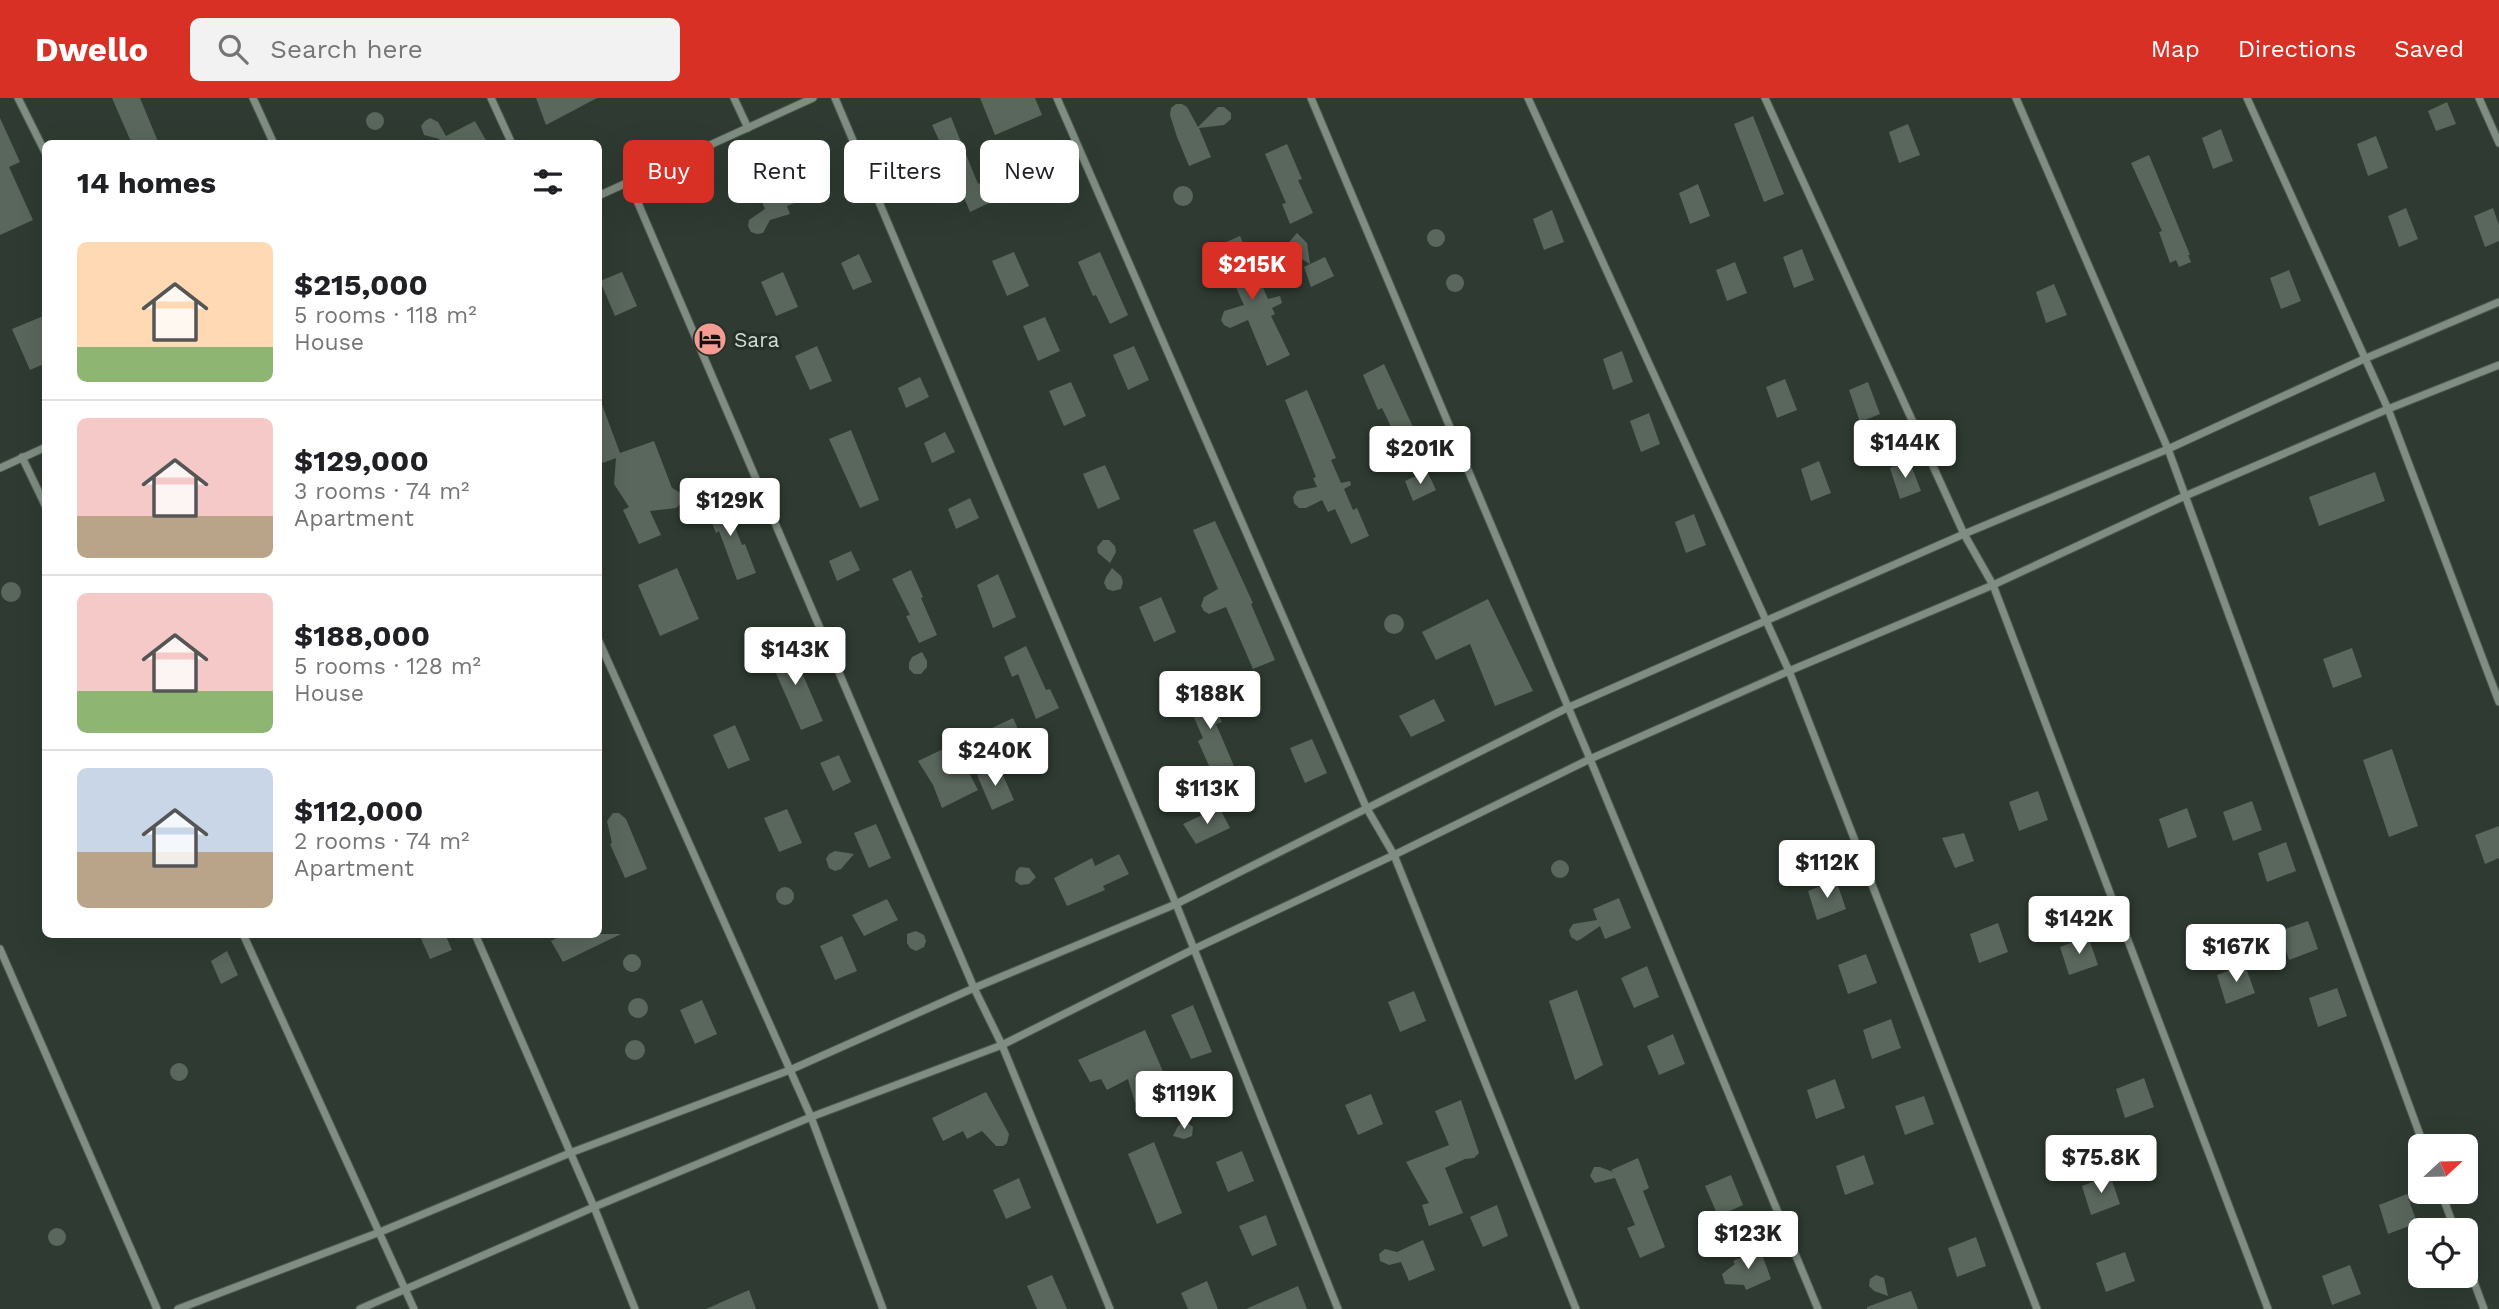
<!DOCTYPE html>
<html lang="en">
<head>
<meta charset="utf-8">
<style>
  :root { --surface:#fff; --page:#f2f2f2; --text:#202124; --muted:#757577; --line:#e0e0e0; --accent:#d93025 }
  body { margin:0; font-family:"Work Sans",sans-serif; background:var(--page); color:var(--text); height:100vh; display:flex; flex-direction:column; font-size:26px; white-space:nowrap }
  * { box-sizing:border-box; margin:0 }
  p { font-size:23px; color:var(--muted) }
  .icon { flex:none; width:38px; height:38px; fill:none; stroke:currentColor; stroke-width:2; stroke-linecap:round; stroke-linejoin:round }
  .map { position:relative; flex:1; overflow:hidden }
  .side { position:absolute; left:42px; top:42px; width:560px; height:798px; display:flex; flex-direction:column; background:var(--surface); border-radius:10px; box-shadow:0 7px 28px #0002 }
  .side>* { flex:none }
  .banner { position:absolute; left:623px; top:42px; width:665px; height:63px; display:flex; gap:14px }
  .needle { width:46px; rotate:68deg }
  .fabs { position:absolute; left:2408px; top:1036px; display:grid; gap:14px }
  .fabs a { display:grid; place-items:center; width:70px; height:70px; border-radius:10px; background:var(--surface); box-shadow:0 7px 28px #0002; font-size:35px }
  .price { position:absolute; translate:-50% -60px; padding:0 16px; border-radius:7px; background:#fff; color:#222; font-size:23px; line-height:46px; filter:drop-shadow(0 2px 4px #0008) }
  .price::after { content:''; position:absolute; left:50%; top:42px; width:21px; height:16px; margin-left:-10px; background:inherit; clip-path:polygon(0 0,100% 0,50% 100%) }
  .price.current { background:var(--accent); color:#fff }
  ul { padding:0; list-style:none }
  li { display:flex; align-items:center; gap:21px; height:175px; padding:0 35px }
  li+li { border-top:2px solid var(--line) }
  li span { display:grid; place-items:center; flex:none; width:196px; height:140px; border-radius:10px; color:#555 }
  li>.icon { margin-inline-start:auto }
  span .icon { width:84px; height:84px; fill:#fffc; stroke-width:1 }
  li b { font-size:30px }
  h2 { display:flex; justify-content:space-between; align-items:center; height:84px; padding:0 35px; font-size:30px }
  .chip { padding:0 24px; border-radius:10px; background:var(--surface); box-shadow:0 7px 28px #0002; font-size:24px; line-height:63px }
  .chip.current { background:var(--accent); color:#fff }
  header { display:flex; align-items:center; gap:42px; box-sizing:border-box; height:98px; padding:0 35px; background:var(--accent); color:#fff }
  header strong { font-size:33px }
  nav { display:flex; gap:38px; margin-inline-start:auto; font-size:24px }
  .search { width:490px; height:63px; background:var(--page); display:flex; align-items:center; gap:18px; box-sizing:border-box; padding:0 24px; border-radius:10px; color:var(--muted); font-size:26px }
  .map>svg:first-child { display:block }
  .building { fill:#5a675d }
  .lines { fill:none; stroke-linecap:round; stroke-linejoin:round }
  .minor-casing { stroke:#4f5a51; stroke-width:9 }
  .minor { stroke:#7f8d82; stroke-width:7 }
  .labels { text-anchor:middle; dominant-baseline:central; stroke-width:6; stroke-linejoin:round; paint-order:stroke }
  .poi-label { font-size:21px; fill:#d3dbd5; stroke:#253128; text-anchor:start }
</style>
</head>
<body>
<header>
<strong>Dwello</strong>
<div class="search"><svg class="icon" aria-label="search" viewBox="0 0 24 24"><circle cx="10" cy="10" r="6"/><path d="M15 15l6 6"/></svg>Search here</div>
<nav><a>Map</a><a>Directions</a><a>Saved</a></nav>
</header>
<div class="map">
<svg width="2499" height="1211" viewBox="0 0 2499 1211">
  <rect width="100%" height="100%" fill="#2f3b32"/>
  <!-- building -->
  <g class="building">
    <path d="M112 0H140L159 46H132Z"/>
    <path d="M536 0H597L546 27Z"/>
    <path d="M980 0H1035L1042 17 995 37Z"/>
    <path d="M2447 4 2456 26 2436 33 2428 13Z"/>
    <path d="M1176 6H1182L1187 9 1198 29 1218 9H1224L1231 15V21L1224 27 1199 30 1211 59 1189 68 1177 39 1170 17 1171 10Z"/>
    <circle cx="375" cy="23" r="9"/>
    <path d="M1753 18 1784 96 1764 104 1734 26Z"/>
    <path d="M951 19 978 86 983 83 993 103 970 114 960 90 954 92 939 58 945 55 932 27Z"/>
    <path d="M0 20 20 64 9 69 33 122 0 137Z"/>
    <path d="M430 20 438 24 446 38 475 23 488 46H431L440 41 424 37 421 28 425 23Z"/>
    <path d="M1908 26 1920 57 1899 65 1889 34Z"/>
    <path d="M2221 31 2233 63 2213 71 2202 40Z"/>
    <path d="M2376 38 2388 70 2368 78 2357 46Z"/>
    <path d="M1287 46 1302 81 1298 82 1313 115 1290 126 1282 106 1286 105 1265 56Z"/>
    <path d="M2149 57 2190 157H2188L2191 164 2179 169 2176 162 2170 165 2159 134 2162 133 2131 65Z"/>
    <path d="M801 81 808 100 787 108 790 116 770 122 763 135 757 136 751 134 748 128 749 122 765 111 760 99Z"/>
    <path d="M1698 86 1710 118 1690 126 1679 95Z"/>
    <circle cx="1183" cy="98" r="10"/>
    <path d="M2406 110 2418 141 2399 149 2388 118Z"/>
    <path d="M2493 110 2499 127V143L2485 149 2474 118Z"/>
    <path d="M1552 112 1564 144 1544 152 1533 121Z"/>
    <circle cx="1436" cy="140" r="9"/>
    <path d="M1297 135 1307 145 1310 166 1325 159 1334 178 1311 189 1304 169 1310 166 1292 155 1289 150 1290 143Z"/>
    <path d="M1240 138 1268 201 1280 198 1282 205 1272 210 1275 216 1271 218 1290 257 1267 268 1248 222 1230 230 1224 227 1221 222 1224 213 1244 207 1217 148Z"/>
    <path d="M1802 151 1814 182 1794 190 1783 159Z"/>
    <path d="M1014 154 1029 188 1007 198 992 163Z"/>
    <path d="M1100 154 1128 217 1110 226 1096 197 1093 198 1078 164Z"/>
    <path d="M859 156 872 184 853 192 841 165Z"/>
    <path d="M1735 164 1747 195 1727 203 1716 172Z"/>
    <path d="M2289 172 2301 203 2281 211 2270 180Z"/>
    <path d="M622 174 637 208 615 218 600 183Z"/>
    <path d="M783 174 798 209 776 218 761 184Z"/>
    <circle cx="1455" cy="185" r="9"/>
    <path d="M2054 186 2067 217 2046 225 2036 194Z"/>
    <path d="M46 217V265L30 272 12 231Z"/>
    <path d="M1045 219 1060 253 1038 263 1023 228Z"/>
    <path d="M817 248 832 283 810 292 795 258Z"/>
    <path d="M1134 248 1149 282 1128 292 1113 257Z"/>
    <path d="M1622 253 1633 284 1613 292 1603 261Z"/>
    <path d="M1384 266 1413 329 1395 337 1382 310 1378 312 1363 277Z"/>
    <path d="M920 279 929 299 906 310 898 290Z"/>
    <path d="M1785 281 1797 312 1777 320 1766 289Z"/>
    <path d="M1071 284 1086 318 1064 328 1049 293Z"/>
    <path d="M1868 284 1880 316 1860 324 1849 292Z"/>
    <path d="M1307 292 1336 360 1331 362 1341 385 1350 383 1351 387 1344 391 1353 412 1357 410 1369 438 1351 446 1335 411 1328 414 1322 402 1306 410H1299L1294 405 1293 399 1297 393 1317 389 1313 380 1316 379 1285 302Z"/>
    <path d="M598 301H600L620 355 654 343 672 390 681 395 685 402 676 410 650 413 661 437 639 446 623 412 629 409 614 386 616 360 603 365 598 353Z"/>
    <path d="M1649 315 1660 346 1641 354 1630 323Z"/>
    <path d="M851 332 879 402 860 410 829 341Z"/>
    <path d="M945 334 955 354 932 365 924 345Z"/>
    <path d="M1909 362 1921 393 1900 401 1890 370Z"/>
    <path d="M1819 363 1831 395 1811 403 1801 371Z"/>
    <path d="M1105 367 1120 401 1098 411 1083 376Z"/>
    <path d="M1427 373 1436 392 1413 403 1405 383Z"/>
    <path d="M2375 374 2385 403 2319 428 2309 399Z"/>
    <path d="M723 398 742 447 745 446 756 475 737 482 719 433 716 435 704 405Z"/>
    <path d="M970 400 979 420 956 431 948 411Z"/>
    <path d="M1694 416 1706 447 1686 455 1675 424Z"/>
    <path d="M1215 423 1253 505 1251 506 1275 562 1253 571 1226 509 1209 516 1204 513 1201 508 1204 499 1218 491 1193 432Z"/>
    <path d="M1103 442H1109L1115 448 1116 454 1110 465 1098 455 1097 449Z"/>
    <path d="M851 453 860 472 837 483 829 463Z"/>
    <path d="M677 470 699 521 660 538 638 487Z"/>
    <path d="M1112 470 1121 478 1123 484 1121 491 1113 493 1107 491 1104 485 1106 479Z"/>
    <path d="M911 472 923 499 921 500 937 537 919 545 906 518 910 517 892 481Z"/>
    <path d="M998 476 1016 519 993 530 977 487Z"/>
    <circle cx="11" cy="494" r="10"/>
    <path d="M1161 499 1176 534 1154 544 1139 509Z"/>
    <path d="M1488 501 1533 593 1495 608 1470 546 1436 562 1422 534Z"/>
    <circle cx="1394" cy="526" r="10"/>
    <path d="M789 545 823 623 801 632 767 555Z"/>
    <path d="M1026 548 1046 592 1050 591 1059 610 1036 621 1018 576 1012 579 1004 559Z"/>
    <path d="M2352 550 2362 579 2333 590 2323 561Z"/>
    <path d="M922 554 927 563V569L921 576H914L909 571V565L912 559Z"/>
    <path d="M1207 590 1222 624 1216 626 1234 668 1213 677 1198 643 1203 640 1185 599Z"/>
    <path d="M1434 601 1445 623 1411 639 1399 618Z"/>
    <path d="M1013 620 1022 640 999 651 992 630Z"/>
    <path d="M735 627 750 662 728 671 713 637Z"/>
    <path d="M1312 641 1327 675 1305 685 1290 650Z"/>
    <path d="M954 646 978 692 942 710 933 687 918 663Z"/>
    <path d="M2392 651 2418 728 2389 739 2363 662Z"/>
    <path d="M839 657 851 684 833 693 820 665Z"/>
    <path d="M999 668 1014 702 992 712 977 677Z"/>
    <path d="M2038 693 2048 722 2019 733 2009 704Z"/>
    <path d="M2252 703 2262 732 2233 743 2223 714Z"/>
    <path d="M1219 709 1230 730 1196 746 1183 726Z"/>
    <path d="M2187 710 2197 739 2168 750 2159 721Z"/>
    <path d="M787 711 802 745 779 754 764 720Z"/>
    <path d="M613 715H619L626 721 647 771 625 780 610 746 612 745 607 723Z"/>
    <path d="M876 726 891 760 869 770 854 735Z"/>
    <path d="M2499 728V760L2485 766 2475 737Z"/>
    <path d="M1964 735 1974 763 1955 770 1942 740Z"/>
    <path d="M2286 744 2296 773 2267 784 2258 755Z"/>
    <path d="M835 753 854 756 841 771 835 773 829 770 826 761 829 756Z"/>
    <path d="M1119 756 1129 776 1103 788 1105 792 1067 808 1054 780 1092 760 1095 768Z"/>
    <circle cx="1560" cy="771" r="9"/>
    <path d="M1020 769 1029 770 1036 779 1029 786 1020 787 1015 783 1016 773Z"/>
    <path d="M1836 782 1846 811 1817 822 1808 793Z"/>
    <circle cx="785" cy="798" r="9"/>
    <path d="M1619 800 1631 830 1605 841 1600 828 1581 841 1577 843 1571 839 1569 832 1573 826 1597 822 1593 811Z"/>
    <path d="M887 801 898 822 864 838 852 817Z"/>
    <path d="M2308 823 2318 851 2289 862 2280 833Z"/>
    <path d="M1998 825 2008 854 1979 865 1970 836Z"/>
    <path d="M916 833 924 837 926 843 924 849 916 853 910 850 907 845V836Z"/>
    <path d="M419 836H445L452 852 430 861Z"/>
    <path d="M564 836H621L563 864 551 843Z"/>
    <path d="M842 838 857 873 835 882 820 848Z"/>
    <path d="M2088 838 2098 867 2069 877 2060 849Z"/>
    <path d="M227 853 238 877 221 886 211 863Z"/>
    <circle cx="632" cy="865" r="9"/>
    <path d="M1866 856 1877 885 1848 896 1838 867Z"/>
    <path d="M2245 867 2255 895 2226 906 2217 877Z"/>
    <path d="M1647 868 1659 899 1634 910 1621 880Z"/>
    <path d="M2337 890 2347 918 2318 929 2309 900Z"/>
    <path d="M1577 892 1603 967 1575 982 1549 903Z"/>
    <path d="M1414 893 1426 923 1400 934 1388 904Z"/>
    <circle cx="638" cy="910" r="10"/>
    <path d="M702 902 717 936 695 946 680 912Z"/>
    <path d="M1193 907 1212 954 1191 961 1171 917Z"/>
    <path d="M1891 921 1901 950 1872 961 1863 932Z"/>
    <path d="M1145 932 1171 992 1135 1005 1128 981 1107 992 1101 981 1090 984 1078 962Z"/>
    <path d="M1673 936 1685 966 1659 977 1647 948Z"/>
    <circle cx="635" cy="952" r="10"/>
    <circle cx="179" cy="974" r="9"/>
    <path d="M2144 980 2154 1009 2125 1020 2116 991Z"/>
    <path d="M1835 981 1845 1010 1816 1021 1807 992Z"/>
    <path d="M986 994 1009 1036 1007 1045 1003 1048H996L982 1033 967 1041 963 1033 943 1043 932 1020Z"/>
    <path d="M1371 996 1383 1026 1358 1037 1345 1007Z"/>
    <path d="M1924 998 1934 1026 1905 1037 1895 1008Z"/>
    <path d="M1461 1002 1479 1055 1474 1060 1465 1061 1445 1070 1463 1115 1429 1128 1422 1107 1429 1105 1406 1064 1449 1047 1435 1013Z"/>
    <path d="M1185 1023 1193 1029 1192 1038 1184 1041 1173 1038 1178 1028Z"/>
    <path d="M1154 1044 1182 1115 1157 1126 1128 1056Z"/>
    <path d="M1242 1053 1254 1083 1228 1094 1216 1064Z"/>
    <path d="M1864 1057 1874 1086 1845 1097 1836 1068Z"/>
    <path d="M1638 1060 1649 1090 1643 1093 1665 1149 1640 1160 1627 1130 1635 1127 1615 1080 1595 1085 1590 1078 1594 1069H1600L1613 1074 1611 1072Z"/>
    <path d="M1731 1077 1743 1107 1718 1118 1705 1088Z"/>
    <path d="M2110 1077 2120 1106 2091 1117 2082 1088Z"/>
    <path d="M1019 1080 1031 1110 1006 1121 993 1092Z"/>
    <path d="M2407 1096 2417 1125 2388 1136 2379 1107Z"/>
    <path d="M1497 1107 1508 1138 1483 1149 1470 1119Z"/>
    <path d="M1266 1117 1277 1147 1252 1158 1239 1128Z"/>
    <circle cx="57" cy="1139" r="9"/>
    <path d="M1976 1139 1986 1168 1957 1179 1948 1150Z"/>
    <path d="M1423 1142 1435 1172 1409 1183 1401 1164 1389 1167 1380 1163 1379 1156 1385 1151 1397 1154Z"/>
    <path d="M1760 1151 1771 1181 1746 1192 1744 1187 1725 1186 1722 1176 1735 1166 1733 1163Z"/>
    <path d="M2125 1154 2135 1183 2106 1194 2096 1165Z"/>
    <path d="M2350 1167 2361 1196 2332 1207 2322 1178Z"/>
    <path d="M1052 1177 1067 1211H1037L1027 1188Z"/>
    <path d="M1876 1177 1884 1180 1888 1198 1874 1193 1869 1188 1870 1181Z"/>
    <path d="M1207 1183 1218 1211H1188L1181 1195Z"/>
    <path d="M1298 1188 1307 1211H1246Z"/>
    <path d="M749 1192 756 1211H706Z"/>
    <path d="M1911 1193 1918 1211H1867V1209Z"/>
  </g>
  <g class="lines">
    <defs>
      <g id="minor">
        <path d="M18 0 46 56"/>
        <path d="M253 0 274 46"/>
        <path d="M491 0 512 46"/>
        <path d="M734 0 748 30"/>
        <path d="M835 0 1176 806 1338 1211"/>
        <path d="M1057 0 1366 709 1394 757 1576 1211"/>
        <path d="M1311 0 1590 661 1818 1211"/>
        <path d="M1528 0 1789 573 2037 1211"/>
        <path d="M1765 0 1964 436 1993 487 2268 1211"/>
        <path d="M2016 0 2168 351 2424 1048"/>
        <path d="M2247 0 2388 311 2499 604"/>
        <path d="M2479 0 2499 45"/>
        <path d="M629 84 974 890 1002 947 1110 1211"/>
        <path d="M598 98 813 0"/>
        <path d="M22 359 46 409"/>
        <path d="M0 370 46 349"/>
        <path d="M598 541 811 1019 883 1211"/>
        <path d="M243 836 414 1211"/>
        <path d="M475 836 594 1109 635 1211"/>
        <path d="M0 851 157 1211"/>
        <path d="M2441 1094 2455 1132"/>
        <path d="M2466 1162 2484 1211"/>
        <path d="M178 1211 380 1134 570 1055 790 972 974 890 1176 806 1567 610 1964 436 2168 351 2364 261 2499 204"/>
        <path d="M360 1211 594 1109 811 1019 1002 947 1194 851 1394 757 1590 661 1789 573 1993 487 2185 398 2388 311 2499 267"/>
      </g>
    </defs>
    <!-- minor casing -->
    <use href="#minor" class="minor-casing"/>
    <!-- minor -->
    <use href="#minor" class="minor"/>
  </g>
  <!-- icons -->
  <defs>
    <symbol id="hotel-disc" viewBox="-11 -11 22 22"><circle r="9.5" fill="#f59c92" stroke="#253128"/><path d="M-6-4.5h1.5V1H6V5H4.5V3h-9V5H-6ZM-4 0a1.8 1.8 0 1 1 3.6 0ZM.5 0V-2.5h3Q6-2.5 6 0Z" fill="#111"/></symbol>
  </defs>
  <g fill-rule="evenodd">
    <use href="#hotel-disc" x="691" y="222" width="38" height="38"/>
  </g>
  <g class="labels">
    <!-- poi labels -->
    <g class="poi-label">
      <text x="734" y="241">Sara</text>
    </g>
  </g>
</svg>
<div class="fabs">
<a><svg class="needle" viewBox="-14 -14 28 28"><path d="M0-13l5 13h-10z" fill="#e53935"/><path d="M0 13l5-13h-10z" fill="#757577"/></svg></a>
<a><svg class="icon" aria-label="locate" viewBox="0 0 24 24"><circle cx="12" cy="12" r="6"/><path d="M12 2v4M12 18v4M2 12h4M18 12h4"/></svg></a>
</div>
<b class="price current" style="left:1252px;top:204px">$215K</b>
<b class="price" style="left:1905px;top:382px">$144K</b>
<b class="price" style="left:1420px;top:388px">$201K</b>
<b class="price" style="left:730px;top:440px">$129K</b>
<b class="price" style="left:795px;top:589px">$143K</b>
<b class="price" style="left:1210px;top:633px">$188K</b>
<b class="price" style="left:995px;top:690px">$240K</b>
<b class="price" style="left:1207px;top:728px">$113K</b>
<b class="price" style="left:1827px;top:802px">$112K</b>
<b class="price" style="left:2079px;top:858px">$142K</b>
<b class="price" style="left:2236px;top:886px">$167K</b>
<b class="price" style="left:1184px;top:1033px">$119K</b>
<b class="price" style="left:2101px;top:1097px">$75.8K</b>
<b class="price" style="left:1748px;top:1173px">$123K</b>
<div class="banner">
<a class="chip current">Buy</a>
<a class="chip">Rent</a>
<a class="chip">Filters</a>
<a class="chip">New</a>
</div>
<section class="side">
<h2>14 homes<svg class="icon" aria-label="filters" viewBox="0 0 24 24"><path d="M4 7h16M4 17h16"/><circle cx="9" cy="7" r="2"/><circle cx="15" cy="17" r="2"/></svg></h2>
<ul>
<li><span style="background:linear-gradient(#ffd9b3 75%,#8fb573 0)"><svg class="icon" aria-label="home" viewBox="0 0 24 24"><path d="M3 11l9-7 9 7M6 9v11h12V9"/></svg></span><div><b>$215,000</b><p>5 rooms · 118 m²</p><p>House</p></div></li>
<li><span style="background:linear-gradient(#f6c9c9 70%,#b9a48a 0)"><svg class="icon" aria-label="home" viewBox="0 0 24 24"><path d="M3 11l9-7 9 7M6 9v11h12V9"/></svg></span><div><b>$129,000</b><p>3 rooms · 74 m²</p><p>Apartment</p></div></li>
<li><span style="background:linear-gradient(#f6c9c9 70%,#8fb573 0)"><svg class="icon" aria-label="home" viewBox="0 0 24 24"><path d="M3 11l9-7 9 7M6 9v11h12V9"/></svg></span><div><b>$188,000</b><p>5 rooms · 128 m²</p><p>House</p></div></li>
<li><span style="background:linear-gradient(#c9d6e8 60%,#b9a48a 0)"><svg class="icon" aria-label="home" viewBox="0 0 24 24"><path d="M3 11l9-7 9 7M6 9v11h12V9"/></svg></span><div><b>$112,000</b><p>2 rooms · 74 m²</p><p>Apartment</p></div></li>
</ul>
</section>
</div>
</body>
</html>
